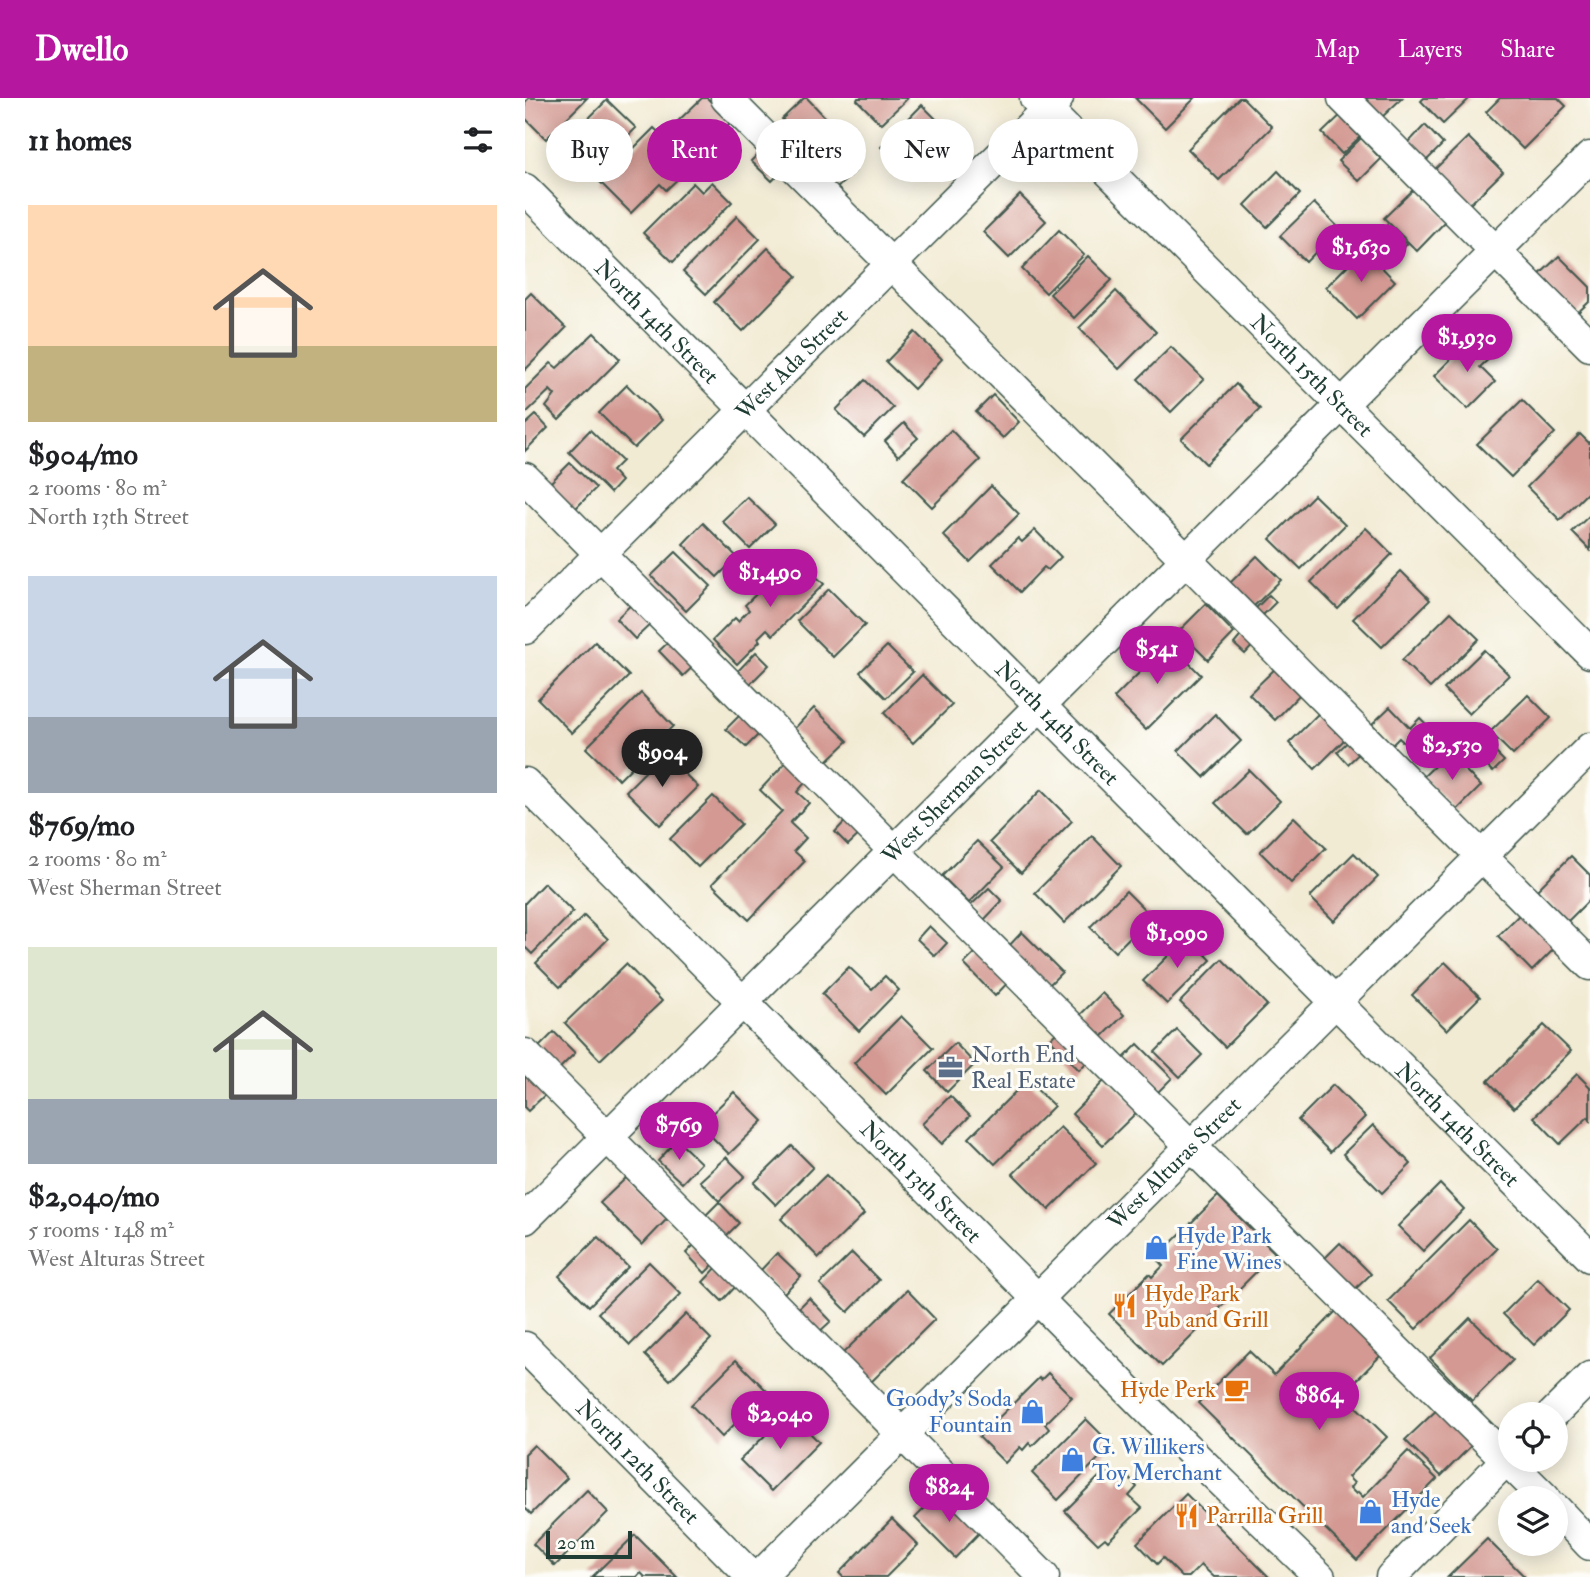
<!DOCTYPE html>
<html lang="en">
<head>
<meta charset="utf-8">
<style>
  :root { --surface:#fff; --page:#f6f6f6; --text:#202124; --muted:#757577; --accent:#b5179e }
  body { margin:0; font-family:"IM FELL Double Pica",serif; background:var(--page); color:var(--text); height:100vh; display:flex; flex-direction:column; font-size:26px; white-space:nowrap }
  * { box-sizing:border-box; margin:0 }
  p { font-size:23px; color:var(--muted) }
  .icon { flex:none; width:38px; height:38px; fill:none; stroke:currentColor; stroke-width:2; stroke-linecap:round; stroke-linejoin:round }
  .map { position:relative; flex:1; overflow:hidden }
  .panel { display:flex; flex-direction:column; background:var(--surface); width:525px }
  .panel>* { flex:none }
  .guide { position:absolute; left:21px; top:21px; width:665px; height:63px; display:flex; gap:14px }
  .tools { position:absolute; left:973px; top:1304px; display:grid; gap:14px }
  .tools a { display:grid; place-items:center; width:70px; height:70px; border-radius:50%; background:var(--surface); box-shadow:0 4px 18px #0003; font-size:35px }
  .scale { position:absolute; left:21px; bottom:18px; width:86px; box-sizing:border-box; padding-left:7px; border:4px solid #1f3d34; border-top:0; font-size:19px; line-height:24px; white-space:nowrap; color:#1f3d34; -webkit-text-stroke:5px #fdfcf7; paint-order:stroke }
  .price { position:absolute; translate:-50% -60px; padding:0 16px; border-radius:24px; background:var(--accent); color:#fff; font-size:23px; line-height:46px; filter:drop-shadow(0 2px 4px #0008) }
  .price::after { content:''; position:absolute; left:50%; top:42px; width:21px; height:16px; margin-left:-10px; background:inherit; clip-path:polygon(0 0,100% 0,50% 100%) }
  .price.current { background:#222; color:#fff }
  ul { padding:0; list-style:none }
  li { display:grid; align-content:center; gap:14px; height:371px; padding:0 28px }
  li span { display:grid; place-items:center; height:217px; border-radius:0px; color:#555 }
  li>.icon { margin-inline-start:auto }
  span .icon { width:126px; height:126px; fill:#fffc; stroke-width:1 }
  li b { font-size:30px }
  h2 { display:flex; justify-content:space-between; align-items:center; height:84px; padding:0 28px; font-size:30px }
  .pill { padding:0 24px; border-radius:32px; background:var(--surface); box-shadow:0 4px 18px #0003; font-size:24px; line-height:63px }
  .pill.current { background:var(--accent); color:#fff }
  header { display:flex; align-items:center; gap:42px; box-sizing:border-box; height:98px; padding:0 35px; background:var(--accent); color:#fff }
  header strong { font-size:33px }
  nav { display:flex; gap:38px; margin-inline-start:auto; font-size:24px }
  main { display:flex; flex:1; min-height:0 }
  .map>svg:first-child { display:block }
  .building { fill:#d39992 }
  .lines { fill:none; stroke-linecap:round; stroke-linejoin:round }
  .minor-casing { stroke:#3f574c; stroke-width:33 }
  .minor { stroke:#fff; stroke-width:30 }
  .labels { text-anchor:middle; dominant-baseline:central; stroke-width:6; stroke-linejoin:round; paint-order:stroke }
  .street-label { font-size:23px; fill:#1f3d34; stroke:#fdfcf7 }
  .service-label { font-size:23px; fill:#4e5e75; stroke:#fdfcf7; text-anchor:start }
  .shop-label { font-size:23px; fill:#366cbe; stroke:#fdfcf7; text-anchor:start }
  .food-label { font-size:23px; fill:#c56008; stroke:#fdfcf7; text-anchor:start }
</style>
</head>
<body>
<header>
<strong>Dwello</strong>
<nav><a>Map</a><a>Layers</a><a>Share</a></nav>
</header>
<main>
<section class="panel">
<h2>11 homes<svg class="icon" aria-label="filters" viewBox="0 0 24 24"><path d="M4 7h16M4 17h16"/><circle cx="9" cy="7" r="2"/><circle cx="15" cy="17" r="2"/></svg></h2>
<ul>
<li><span style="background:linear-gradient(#ffd9b3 65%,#c2b280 0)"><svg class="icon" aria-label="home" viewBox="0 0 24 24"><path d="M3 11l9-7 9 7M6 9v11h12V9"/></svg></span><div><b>$904/mo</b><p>2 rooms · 80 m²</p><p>North 13th Street</p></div></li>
<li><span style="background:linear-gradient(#c9d6e8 65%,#9aa5b1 0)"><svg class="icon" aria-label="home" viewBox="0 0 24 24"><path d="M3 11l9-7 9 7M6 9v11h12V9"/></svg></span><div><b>$769/mo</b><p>2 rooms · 80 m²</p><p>West Sherman Street</p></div></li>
<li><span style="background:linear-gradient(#dfe7d0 70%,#9aa5b1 0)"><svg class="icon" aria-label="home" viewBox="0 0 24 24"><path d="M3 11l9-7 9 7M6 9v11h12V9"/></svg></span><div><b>$2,040/mo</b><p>5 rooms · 148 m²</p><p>West Alturas Street</p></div></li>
</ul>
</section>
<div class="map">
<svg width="1065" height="1479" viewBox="0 0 1065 1479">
  <rect width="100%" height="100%" fill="#fdfcf7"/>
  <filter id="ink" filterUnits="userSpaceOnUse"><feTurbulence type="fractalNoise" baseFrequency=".0143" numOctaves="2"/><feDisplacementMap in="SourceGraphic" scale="14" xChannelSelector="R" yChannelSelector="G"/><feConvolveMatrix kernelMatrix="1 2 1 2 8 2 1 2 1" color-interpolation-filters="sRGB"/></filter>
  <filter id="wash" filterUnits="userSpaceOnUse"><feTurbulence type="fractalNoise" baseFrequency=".00686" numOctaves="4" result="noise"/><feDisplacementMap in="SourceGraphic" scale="28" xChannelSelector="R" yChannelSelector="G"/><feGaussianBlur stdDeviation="1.57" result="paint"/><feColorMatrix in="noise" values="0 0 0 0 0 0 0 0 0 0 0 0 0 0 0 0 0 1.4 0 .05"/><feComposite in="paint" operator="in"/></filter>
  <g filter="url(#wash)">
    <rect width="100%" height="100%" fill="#f2ebd4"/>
    <g id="blocks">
      <!-- building -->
      <g class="building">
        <path d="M4 0H62L21 41 0 20V4Z"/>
        <path d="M177 0H182L206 24 179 51 152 24Z"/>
        <path d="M279 0H282L303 22 279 44 257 21Z"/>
        <path d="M333 0H383L356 26 332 2Z"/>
        <path d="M610 0H670L640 30Z"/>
        <path d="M714 0H718L747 29 694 82 663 51Z"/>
        <path d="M837 0H877L856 20Z"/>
        <path d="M899 0H945L918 26 896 3Z"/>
        <path d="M975 0H1033L1041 8 998 51 961 14Z"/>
        <path d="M82 2 111 30 67 74 39 45Z"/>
        <path d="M397 7 426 36 384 77 356 49Z"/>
        <path d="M824 9 844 30 817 56 797 35Z"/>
        <path d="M900 27 918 46 900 64 882 46Z"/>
        <path d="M129 30 153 53 143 63 157 77 141 92 135 86 106 115 75 84Z"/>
        <path d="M943 39 978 74 941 110 906 75Z"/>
        <path d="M836 40 856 61 834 83 813 63Z"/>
        <path d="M242 47 263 67 247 83 226 63Z"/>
        <path d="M308 58 316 65 319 61 330 73 310 92 292 74Z"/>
        <path d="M753 73 775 96 742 129 720 107Z"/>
        <path d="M187 84 207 104 148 164 118 135 168 85 177 94Z"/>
        <path d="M889 91 921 123 892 153 859 120Z"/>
        <path d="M495 97 521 123 484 160 458 134Z"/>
        <path d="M789 105 814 130 781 164 755 138Z"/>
        <path d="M212 118 235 141 181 196 158 174Z"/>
        <path d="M862 127 882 146 867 162 847 142Z"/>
        <path d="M534 132 559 157 521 195 497 171Z"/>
        <path d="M243 150 272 178 218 233 189 204Z"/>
        <path d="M839 151 870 183 832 221 801 189Z"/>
        <path d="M563 158 587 182 549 220 525 196Z"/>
        <path d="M1034 158 1065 189V203L1048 219 1010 181Z"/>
        <path d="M591 193 631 234 594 271 554 230Z"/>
        <path d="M6 195 41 230 0 272V201Z"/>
        <path d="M390 234 417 261 389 291 361 264Z"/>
        <path d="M69 235 95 261 34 322 21 309 30 297 25 292 0 316V291L26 265 32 270Z"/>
        <path d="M947 240 966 259 955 269 970 284 943 311 909 278Z"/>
        <path d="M646 249 679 281 646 314 613 281Z"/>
        <path d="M340 282 368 310 339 339 311 312Z"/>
        <path d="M711 286 735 311 681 366 656 341Z"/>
        <path d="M102 287 137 322 109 350 74 315Z"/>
        <path d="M468 297 494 324 478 340 451 314Z"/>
        <path d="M997 302 1030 335 986 379 952 346Z"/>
        <path d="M11 317 23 330 0 353V327Z"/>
        <path d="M379 325 393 340 373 358 360 343Z"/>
        <path d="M65 332 97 363 87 373 96 383 85 395 44 354Z"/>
        <path d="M426 332 455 362 407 409 378 380Z"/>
        <path d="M1055 336 1065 346V392L1035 422 1002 389Z"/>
        <path d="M45 365 71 390 47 414 22 388Z"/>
        <path d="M466 388 494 416 445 464 418 437Z"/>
        <path d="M789 397 820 427 776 471 745 441Z"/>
        <path d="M222 399 250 426 225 451 197 423Z"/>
        <path d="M1065 417V452L1047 434Z"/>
        <path d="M178 425 212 459 192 479 158 446Z"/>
        <path d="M841 430 867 456 813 511 786 484Z"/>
        <path d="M510 432 536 459 523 472 519 469 495 494 467 466 493 440 497 444Z"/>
        <path d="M151 454 186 488 161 513 126 478Z"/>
        <path d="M270 458 299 486 248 537 242 531 233 540 235 543 212 566 188 542 210 520 213 523 224 512 220 507Z"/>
        <path d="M732 458 756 482 728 509 705 485Z"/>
        <path d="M876 473 905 502 857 549 828 521Z"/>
        <path d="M304 491 340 527 308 559 272 523Z"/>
        <path d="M744 497 751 504 736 519 729 512Z"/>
        <path d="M112 501 131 521 110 541 91 521Z"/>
        <path d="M681 506 709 535 683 562 654 533Z"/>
        <path d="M926 514 954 541 905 590 877 562Z"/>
        <path d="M719 534 730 545 720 556 709 546Z"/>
        <path d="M151 537 175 562 158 578 134 553Z"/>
        <path d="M70 544 104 578 47 635 13 601Z"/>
        <path d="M644 545 676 577 621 632 589 600Z"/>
        <path d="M362 548 388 574 361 600 335 574Z"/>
        <path d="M959 552 984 577 944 616 919 591Z"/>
        <path d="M231 554 244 567 225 586 212 574Z"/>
        <path d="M754 567 779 592 750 622 724 596Z"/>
        <path d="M397 577 427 607 388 645 359 615Z"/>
        <path d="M116 595 148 628 94 682 61 650Z"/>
        <path d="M1003 597 1026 620 988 657 965 634Z"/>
        <path d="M865 609 885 630 895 620 911 636 891 656 874 640 867 647 847 626Z"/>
        <path d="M289 610 323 643 301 664 268 632Z"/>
        <path d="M221 611 240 630 221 649 201 631Z"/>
        <path d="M794 615 820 641 790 671 764 645Z"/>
        <path d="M690 616 716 643 679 679 653 653Z"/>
        <path d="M829 638 840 650 823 666 812 654Z"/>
        <path d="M962 646 979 663 968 674 950 657Z"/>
        <path d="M139 655 173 689 135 727 101 693Z"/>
        <path d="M923 655 956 688 931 713 898 679Z"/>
        <path d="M265 660 285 679 272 694 284 705 265 725 281 740 269 753 280 763 224 822 187 786 257 713 235 692Z"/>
        <path d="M724 672 755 703 722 736 690 705Z"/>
        <path d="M516 692 547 723 496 775 465 744Z"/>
        <path d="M188 698 216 726 173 769 145 741Z"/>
        <path d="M325 718 339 732 323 747 310 734Z"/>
        <path d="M769 719 801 750 766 785 735 754Z"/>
        <path d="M567 738 596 768 539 825 510 795Z"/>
        <path d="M452 743 479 769 444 805 417 778Z"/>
        <path d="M829 755 853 779 809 823 785 799Z"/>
        <path d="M1046 758 1065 777V801L1043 823 1012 792Z"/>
        <path d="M19 785 48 814 7 856 0 849V805Z"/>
        <path d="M464 790 477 803 458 823 444 809Z"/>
        <path d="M601 793 626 818 590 854 565 829Z"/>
        <path d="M1000 811 1034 846 1007 873 973 838Z"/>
        <path d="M59 818 83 841 35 889 11 865Z"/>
        <path d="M404 828 422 845 410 858 392 841Z"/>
        <path d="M497 834 537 874 521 890 482 850Z"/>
        <path d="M663 838 686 862 642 906 618 883Z"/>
        <path d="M458 847 489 878 470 898 439 866Z"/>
        <path d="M697 861 742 907 700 949 655 904Z"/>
        <path d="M920 864 955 899 922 932 887 897Z"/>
        <path d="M101 866 137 903 75 962 40 925Z"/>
        <path d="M324 869 347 891 360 878 374 892 334 933 297 896Z"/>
        <path d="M577 895 599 917 576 940 554 918Z"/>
        <path d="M376 918 408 950 361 997 329 965Z"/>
        <path d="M1019 927 1046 953 989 1010 963 983Z"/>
        <path d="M538 928 567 959 554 972 525 941Z"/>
        <path d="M652 932 677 957 655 979 630 954Z"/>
        <path d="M29 934 50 955 33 972 12 951Z"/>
        <path d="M430 945 450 966 422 994 402 973Z"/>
        <path d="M613 946 647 980 625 1002 591 968Z"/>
        <path d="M0 973 26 991 3 1013 0 1010Z"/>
        <path d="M1052 976 1065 989V1022L1063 1019 1035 1046 1009 1019Z"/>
        <path d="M582 980 614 1012 578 1047 547 1016Z"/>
        <path d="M502 982 529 1008 470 1066 444 1040Z"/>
        <path d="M808 987 840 1019 805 1054 773 1022Z"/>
        <path d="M209 994 238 1023 204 1056 175 1027Z"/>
        <path d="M425 998 445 1018 417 1046 397 1026Z"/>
        <path d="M848 1027 886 1066 857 1095 818 1056Z"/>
        <path d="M535 1029 571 1065 524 1112 488 1076Z"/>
        <path d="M152 1042 176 1065 157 1085 133 1063Z"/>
        <path d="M267 1048 288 1069 251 1107 229 1085Z"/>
        <path d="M201 1059 220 1078 194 1103 175 1083Z"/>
        <path d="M301 1077 339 1116 294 1160 256 1121Z"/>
        <path d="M101 1080 142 1121 117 1147 75 1105Z"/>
        <path d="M915 1086 939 1111 898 1153 873 1128Z"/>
        <path d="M693 1098 750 1155 637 1268 584 1216 624 1176 627 1179 638 1168 631 1160Z"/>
        <path d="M194 1104 214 1125 199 1140 179 1119Z"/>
        <path d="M944 1122 972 1151 891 1231 863 1203Z"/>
        <path d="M73 1139 103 1169 64 1208 34 1178Z"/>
        <path d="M174 1142 193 1162 180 1175 161 1155Z"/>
        <path d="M815 1145 846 1176 824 1197 793 1167Z"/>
        <path d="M252 1155 276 1178 257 1197 234 1174Z"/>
        <path d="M327 1155 354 1182 323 1214 295 1186Z"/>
        <path d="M124 1164 156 1196 105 1247 73 1215Z"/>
        <path d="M196 1165 215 1184 197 1203 178 1184Z"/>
        <path d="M1013 1181 1044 1212 1009 1247 978 1216Z"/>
        <path d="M382 1192 410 1221 341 1289 312 1261Z"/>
        <path d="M284 1200 306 1223 293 1235 271 1213Z"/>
        <path d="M815 1209 860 1253 818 1296 862 1339 823 1379 829 1385 825 1390 831 1396 833 1394 838 1399 883 1353 912 1381 832 1462 673 1305 724 1253 749 1277Z"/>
        <path d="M161 1216 186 1241 145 1282 120 1257Z"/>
        <path d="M945 1220 988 1262 947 1303 905 1260Z"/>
        <path d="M211 1262 242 1293 197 1339 166 1307Z"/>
        <path d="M523 1275 547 1299 520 1326 524 1331 507 1348 504 1345 498 1352 495 1349 480 1365 454 1339 514 1280 516 1282Z"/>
        <path d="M917 1307 952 1342 916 1378 880 1342Z"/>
        <path d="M264 1314 294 1344 246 1393 215 1362Z"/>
        <path d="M561 1321 587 1347 533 1402 507 1375Z"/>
        <path d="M9 1347 42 1380 6 1416 0 1410V1356Z"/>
        <path d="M580 1373 591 1383 599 1375 612 1389 604 1398 617 1410 583 1443 580 1440 573 1446 540 1413Z"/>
        <path d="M62 1392 83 1414 30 1468 8 1446Z"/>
        <path d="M417 1393 457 1432 430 1460 390 1420Z"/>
        <path d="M661 1396 744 1479H689L676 1467 664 1479H657L638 1460 632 1466 612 1445Z"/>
        <path d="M367 1421 393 1447 361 1479H318L314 1475Z"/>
        <path d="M110 1437 152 1479H120L116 1475 112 1479H67Z"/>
        <path d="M962 1441 1000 1479H923Z"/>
      </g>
    </g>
  </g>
  <g filter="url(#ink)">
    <use href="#blocks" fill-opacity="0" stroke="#3f574c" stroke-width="2"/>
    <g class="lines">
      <defs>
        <g id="minor">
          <path d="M201 0 1065 867"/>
          <path id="s1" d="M510 0 1065 555"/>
          <path d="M818 0 1065 248"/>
          <path id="s2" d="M0 91 1065 1159"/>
          <path d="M0 380 393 777 1020 1400"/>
          <path id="s3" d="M0 531 533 0"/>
          <path id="s4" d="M0 685 634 1323 795 1479"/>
          <path d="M0 956 519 1479"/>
          <path id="s5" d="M0 1121 1065 59"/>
          <path id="s6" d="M0 1249 227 1479"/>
          <path d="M1028 1316 1065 1279"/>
          <path d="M1031 1411 1065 1447"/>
          <path id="s7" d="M234 1479 1065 650"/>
          <path d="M866 1479 985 1358"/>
        </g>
      </defs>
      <!-- minor casing -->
      <use href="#minor" class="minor-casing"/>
      <!-- minor -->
      <use href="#minor" class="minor"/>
    </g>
  </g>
  <!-- icons -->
  <defs>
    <symbol id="office-bare" viewBox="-9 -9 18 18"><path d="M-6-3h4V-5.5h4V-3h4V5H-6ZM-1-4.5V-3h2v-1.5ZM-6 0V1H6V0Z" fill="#5c6f8a" stroke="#fdfcf7" stroke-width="2.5" paint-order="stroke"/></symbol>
    <symbol id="shop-bare" viewBox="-9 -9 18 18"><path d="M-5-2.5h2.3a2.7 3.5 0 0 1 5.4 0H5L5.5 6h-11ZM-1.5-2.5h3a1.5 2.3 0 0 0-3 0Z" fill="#3f7fe0" stroke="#fdfcf7" stroke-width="2.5" paint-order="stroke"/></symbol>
    <symbol id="restaurant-bare" viewBox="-9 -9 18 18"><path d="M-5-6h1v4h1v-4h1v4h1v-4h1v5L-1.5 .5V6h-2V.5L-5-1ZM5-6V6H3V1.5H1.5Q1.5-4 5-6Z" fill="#e8710a" stroke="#fdfcf7" stroke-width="2.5" paint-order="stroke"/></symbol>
    <symbol id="cafe-bare" viewBox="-9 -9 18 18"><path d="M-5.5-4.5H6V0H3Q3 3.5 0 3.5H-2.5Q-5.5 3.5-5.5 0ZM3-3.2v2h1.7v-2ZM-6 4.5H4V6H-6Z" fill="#e8710a" stroke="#fdfcf7" stroke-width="2.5" paint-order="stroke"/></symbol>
  </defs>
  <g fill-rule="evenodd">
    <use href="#office-bare" x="408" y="952" width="35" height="35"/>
    <use href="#shop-bare" x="614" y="1132" width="35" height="35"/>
    <use href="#restaurant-bare" x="582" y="1190" width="35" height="35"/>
    <use href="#cafe-bare" x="694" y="1274" width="35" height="35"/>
    <use href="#shop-bare" x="490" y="1296" width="35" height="35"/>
    <use href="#shop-bare" x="530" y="1344" width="35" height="35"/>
    <use href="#shop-bare" x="828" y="1396" width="35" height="35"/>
    <use href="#restaurant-bare" x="644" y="1400" width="35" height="35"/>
  </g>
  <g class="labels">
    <!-- street labels -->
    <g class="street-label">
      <text stroke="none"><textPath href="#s2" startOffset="187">North 14th Street</textPath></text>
      <text stroke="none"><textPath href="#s3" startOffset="376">West Ada Street</textPath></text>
      <text stroke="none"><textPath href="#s1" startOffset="392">North 15th Street</textPath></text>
      <text stroke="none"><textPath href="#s2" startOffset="754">North 14th Street</textPath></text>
      <text stroke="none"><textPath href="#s5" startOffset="606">West Sherman Street</textPath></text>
      <text stroke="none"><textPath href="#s2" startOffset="1321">North 14th Street</textPath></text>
      <text stroke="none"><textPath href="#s7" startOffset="586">West Alturas Street</textPath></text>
      <text stroke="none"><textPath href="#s4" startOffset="562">North 13th Street</textPath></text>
      <text stroke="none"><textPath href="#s6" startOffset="161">North 12th Street</textPath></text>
    </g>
    <!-- service labels -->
    <g class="service-label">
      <text x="446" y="956">North End<tspan x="446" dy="26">Real Estate</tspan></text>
    </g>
    <!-- shop labels -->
    <g class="shop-label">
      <text x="651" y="1137">Hyde Park<tspan x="651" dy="26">Fine Wines</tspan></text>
      <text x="487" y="1300" text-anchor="end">Goody's Soda<tspan x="487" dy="26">Fountain</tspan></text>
      <text x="567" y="1348">G. Willikers<tspan x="567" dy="26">Toy Merchant</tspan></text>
      <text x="866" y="1401">Hyde<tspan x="866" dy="26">and Seek</tspan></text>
    </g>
    <!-- food labels -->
    <g class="food-label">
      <text x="619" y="1195">Hyde Park<tspan x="619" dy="26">Pub and Grill</tspan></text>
      <text x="691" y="1291" text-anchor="end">Hyde Perk</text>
      <text x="681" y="1417">Parrilla Grill</text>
    </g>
  </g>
</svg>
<div class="tools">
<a><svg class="icon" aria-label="locate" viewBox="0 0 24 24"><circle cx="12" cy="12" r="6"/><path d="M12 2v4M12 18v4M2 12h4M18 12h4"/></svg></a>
<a><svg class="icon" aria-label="layers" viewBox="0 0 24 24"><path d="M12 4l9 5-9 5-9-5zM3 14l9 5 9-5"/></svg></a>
</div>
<div class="scale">20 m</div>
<b class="price" style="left:836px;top:186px">$1,630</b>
<b class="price" style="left:942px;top:276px">$1,930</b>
<b class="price" style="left:245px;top:511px">$1,490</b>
<b class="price" style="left:632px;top:588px">$541</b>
<b class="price" style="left:927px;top:684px">$2,530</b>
<b class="price current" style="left:137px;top:691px">$904</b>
<b class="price" style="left:652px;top:872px">$1,090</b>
<b class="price" style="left:154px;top:1064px">$769</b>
<b class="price" style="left:794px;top:1334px">$864</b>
<b class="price" style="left:255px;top:1353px">$2,040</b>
<b class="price" style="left:424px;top:1426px">$824</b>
<div class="guide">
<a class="pill">Buy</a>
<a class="pill current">Rent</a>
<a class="pill">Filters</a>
<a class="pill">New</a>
<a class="pill">Apartment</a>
</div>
</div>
</main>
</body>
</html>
